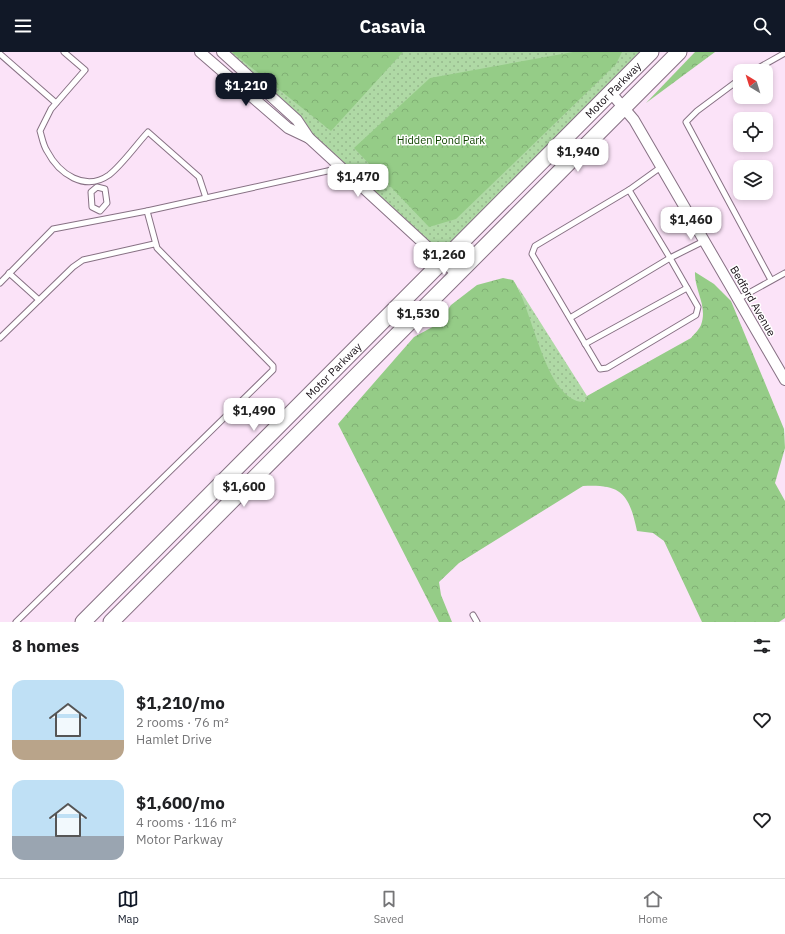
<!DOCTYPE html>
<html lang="en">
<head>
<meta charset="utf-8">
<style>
  :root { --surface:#fff; --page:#f6f6f6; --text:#202124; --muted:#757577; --line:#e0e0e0; --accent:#111827 }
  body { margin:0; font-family:"IBM Plex Sans",sans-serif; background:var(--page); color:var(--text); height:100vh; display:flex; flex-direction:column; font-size:15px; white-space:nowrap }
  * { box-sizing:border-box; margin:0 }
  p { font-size:13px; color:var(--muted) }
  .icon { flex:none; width:22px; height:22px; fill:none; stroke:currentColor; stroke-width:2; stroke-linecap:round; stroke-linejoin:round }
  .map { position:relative; height:570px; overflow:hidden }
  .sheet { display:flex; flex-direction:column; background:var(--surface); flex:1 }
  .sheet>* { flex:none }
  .needle { width:26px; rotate:322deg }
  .buttons { position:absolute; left:733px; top:12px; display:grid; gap:8px }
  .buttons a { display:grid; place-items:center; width:40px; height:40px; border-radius:8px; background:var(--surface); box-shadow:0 2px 6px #0003; font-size:20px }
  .price { position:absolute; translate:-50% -34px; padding:0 9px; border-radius:8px; background:#fff; color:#222; font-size:13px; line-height:26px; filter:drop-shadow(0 1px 2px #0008) }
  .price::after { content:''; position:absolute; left:50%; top:24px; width:12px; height:9px; margin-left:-6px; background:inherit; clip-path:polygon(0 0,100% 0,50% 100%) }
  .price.active { background:var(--accent); color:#fff }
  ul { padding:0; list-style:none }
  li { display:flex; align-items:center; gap:12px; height:100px; padding:0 12px }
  li span { display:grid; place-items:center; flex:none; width:112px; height:80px; border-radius:12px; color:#555 }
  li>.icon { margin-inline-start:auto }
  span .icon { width:48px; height:48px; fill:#fffc; stroke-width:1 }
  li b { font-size:17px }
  h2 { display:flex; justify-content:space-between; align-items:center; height:48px; padding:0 12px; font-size:17px }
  header { display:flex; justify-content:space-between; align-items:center; height:52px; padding:0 12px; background:var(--accent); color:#fff; font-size:18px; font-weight:800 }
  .tabs { display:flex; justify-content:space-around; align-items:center; height:56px; border-top:1px solid var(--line); background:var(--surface); font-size:11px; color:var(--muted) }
  .tabs a { display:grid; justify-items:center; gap:2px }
  .tabs .active { color:var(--accent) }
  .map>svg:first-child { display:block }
  .grass { fill:url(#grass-dots) }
  .forest { fill:url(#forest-crowns) }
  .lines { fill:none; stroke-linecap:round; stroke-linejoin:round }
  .service-casing { stroke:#877184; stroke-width:7 }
  .minor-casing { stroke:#877184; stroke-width:12 }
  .secondary-casing { stroke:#877184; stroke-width:17 }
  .service { stroke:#fff; stroke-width:5 }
  .minor { stroke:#fff; stroke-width:10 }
  .secondary { stroke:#fff; stroke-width:15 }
  .labels { text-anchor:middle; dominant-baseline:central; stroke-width:3; stroke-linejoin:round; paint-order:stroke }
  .street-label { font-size:11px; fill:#130b12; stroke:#fff }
  .park-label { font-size:11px; fill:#114500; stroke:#fff }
</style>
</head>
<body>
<header><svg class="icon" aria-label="menu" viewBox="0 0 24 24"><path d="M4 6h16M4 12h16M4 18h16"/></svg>Casavia<svg class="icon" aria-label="search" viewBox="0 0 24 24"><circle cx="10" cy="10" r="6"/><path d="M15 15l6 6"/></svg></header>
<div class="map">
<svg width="785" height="570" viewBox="0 0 785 570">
  <defs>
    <pattern id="grass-dots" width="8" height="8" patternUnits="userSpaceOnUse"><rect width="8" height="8" fill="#afd9a5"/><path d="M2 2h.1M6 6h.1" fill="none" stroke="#96b98d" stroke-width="1.8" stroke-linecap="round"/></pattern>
    <pattern id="forest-crowns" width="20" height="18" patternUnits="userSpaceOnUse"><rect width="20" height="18" fill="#95cc87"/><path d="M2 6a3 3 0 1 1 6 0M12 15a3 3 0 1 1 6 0" fill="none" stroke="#80ae74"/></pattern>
  </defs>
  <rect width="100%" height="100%" fill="#fbe3f8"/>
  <!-- grass -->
  <g class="grass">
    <path d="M222 0H651L444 209Z"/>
    <path d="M518 235 587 344 584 350C582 350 578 351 575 350 549 339 527 261 518 235Z"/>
  </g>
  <!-- forest -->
  <g class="forest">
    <path d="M232 0H403L331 79Z"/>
    <path d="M573 0H622L616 12 456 167 429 175 354 96 430 26Z"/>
    <path d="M695 0H715L646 51Z"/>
    <path d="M695 220 714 232 731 249 784 377 785 396 775 431 785 449V566L779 570H702L664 489 653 481 637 479C629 442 622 432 583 434L459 511 439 530 441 543 452 570H439L338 372 414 285 438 272 451 253 477 233 503 226 513 228C532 253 545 350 584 350L587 344 691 286C694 282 699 278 701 273 708 254 694 238 695 220Z"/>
  </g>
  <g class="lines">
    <defs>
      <g id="service">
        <path d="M64 0 85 18 51 57 40 79C42 85 43 93 47 99 59 122 85 140 109 123 122 113 136 93 148 80L199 125 206 146"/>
        <path d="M0 2 56 51"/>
        <path d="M753 19 785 1"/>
        <path d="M740 27 697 59 686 70 771 228"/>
        <path d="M661 115 629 138 670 206 704 189"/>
        <path d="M97 135 105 137 107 151 100 159 92 155 91 140Z"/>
        <path d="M9 221 39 248"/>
        <path d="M0 231 53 177 147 159 341 116"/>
        <path d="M738 247 785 221"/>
        <path d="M570 266 670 206 698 255 696 263 607 316 600 317 532 202 535 194 629 138"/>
        <path d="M0 286 73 215 83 208 154 192"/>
        <path d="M585 292 687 236"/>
        <path d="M473 563 477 570"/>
        <path d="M16 570 273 318V314L157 196 147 159"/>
      </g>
      <g id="minor">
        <path d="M200 0 288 76 309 86"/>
        <path d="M222 0 297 68 309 86 458 223"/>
        <path d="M611 41 634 68 785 328"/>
      </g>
      <g id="secondary">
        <path id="s1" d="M83 570 651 0"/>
        <path d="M111 570 679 0"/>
      </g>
    </defs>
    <!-- service casing -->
    <use href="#service" class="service-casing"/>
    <!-- minor casing -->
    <use href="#minor" class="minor-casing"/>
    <!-- secondary casing -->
    <use href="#secondary" class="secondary-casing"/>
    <!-- service -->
    <use href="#service" class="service"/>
    <!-- minor -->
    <use href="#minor" class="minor"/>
    <!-- secondary -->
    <use href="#secondary" class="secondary"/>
  </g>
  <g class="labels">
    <!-- street labels -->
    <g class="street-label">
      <text stroke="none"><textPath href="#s1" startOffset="751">Motor Parkway</textPath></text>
      <text transform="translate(753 249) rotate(60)">Bedford Avenue</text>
      <text stroke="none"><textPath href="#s1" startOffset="355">Motor Parkway</textPath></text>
    </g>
    <!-- park labels -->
    <g class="park-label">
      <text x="441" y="88">Hidden Pond Park</text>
    </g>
  </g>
</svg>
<div class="buttons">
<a><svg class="needle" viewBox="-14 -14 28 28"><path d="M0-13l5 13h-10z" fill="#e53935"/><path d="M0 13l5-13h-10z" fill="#757577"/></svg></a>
<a><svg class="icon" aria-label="locate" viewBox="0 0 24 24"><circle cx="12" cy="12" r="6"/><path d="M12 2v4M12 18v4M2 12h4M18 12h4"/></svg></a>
<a><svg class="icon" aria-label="layers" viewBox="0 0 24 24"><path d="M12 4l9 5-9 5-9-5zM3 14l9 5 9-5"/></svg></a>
</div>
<b class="price active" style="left:246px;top:55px">$1,210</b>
<b class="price" style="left:578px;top:121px">$1,940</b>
<b class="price" style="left:358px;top:146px">$1,470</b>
<b class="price" style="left:691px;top:189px">$1,460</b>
<b class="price" style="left:444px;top:224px">$1,260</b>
<b class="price" style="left:418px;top:283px">$1,530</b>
<b class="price" style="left:254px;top:380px">$1,490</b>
<b class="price" style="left:244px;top:456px">$1,600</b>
</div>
<section class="sheet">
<h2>8 homes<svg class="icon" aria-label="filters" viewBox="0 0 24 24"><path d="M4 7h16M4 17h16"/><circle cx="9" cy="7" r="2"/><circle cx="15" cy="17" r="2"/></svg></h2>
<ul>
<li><span style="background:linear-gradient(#bfe0f5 75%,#b9a48a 0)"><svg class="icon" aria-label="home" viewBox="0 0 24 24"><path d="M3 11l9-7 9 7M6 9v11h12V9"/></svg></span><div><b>$1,210/mo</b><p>2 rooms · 76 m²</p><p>Hamlet Drive</p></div><svg class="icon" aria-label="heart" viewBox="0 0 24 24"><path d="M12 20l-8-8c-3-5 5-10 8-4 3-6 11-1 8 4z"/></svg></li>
<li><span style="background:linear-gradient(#bfe0f5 70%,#9aa5b1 0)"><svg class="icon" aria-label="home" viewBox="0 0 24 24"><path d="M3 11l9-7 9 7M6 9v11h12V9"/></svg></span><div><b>$1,600/mo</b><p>4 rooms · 116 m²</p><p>Motor Parkway</p></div><svg class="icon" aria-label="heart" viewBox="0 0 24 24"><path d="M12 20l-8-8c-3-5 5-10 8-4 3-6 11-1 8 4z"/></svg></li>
</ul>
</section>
<nav class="tabs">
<a class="active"><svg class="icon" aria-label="map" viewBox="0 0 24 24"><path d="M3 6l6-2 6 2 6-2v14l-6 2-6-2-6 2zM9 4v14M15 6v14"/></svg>Map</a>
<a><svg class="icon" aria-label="saved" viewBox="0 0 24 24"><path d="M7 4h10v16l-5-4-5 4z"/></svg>Saved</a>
<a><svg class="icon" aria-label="home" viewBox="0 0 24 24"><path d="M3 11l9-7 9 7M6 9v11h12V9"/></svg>Home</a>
</nav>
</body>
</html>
